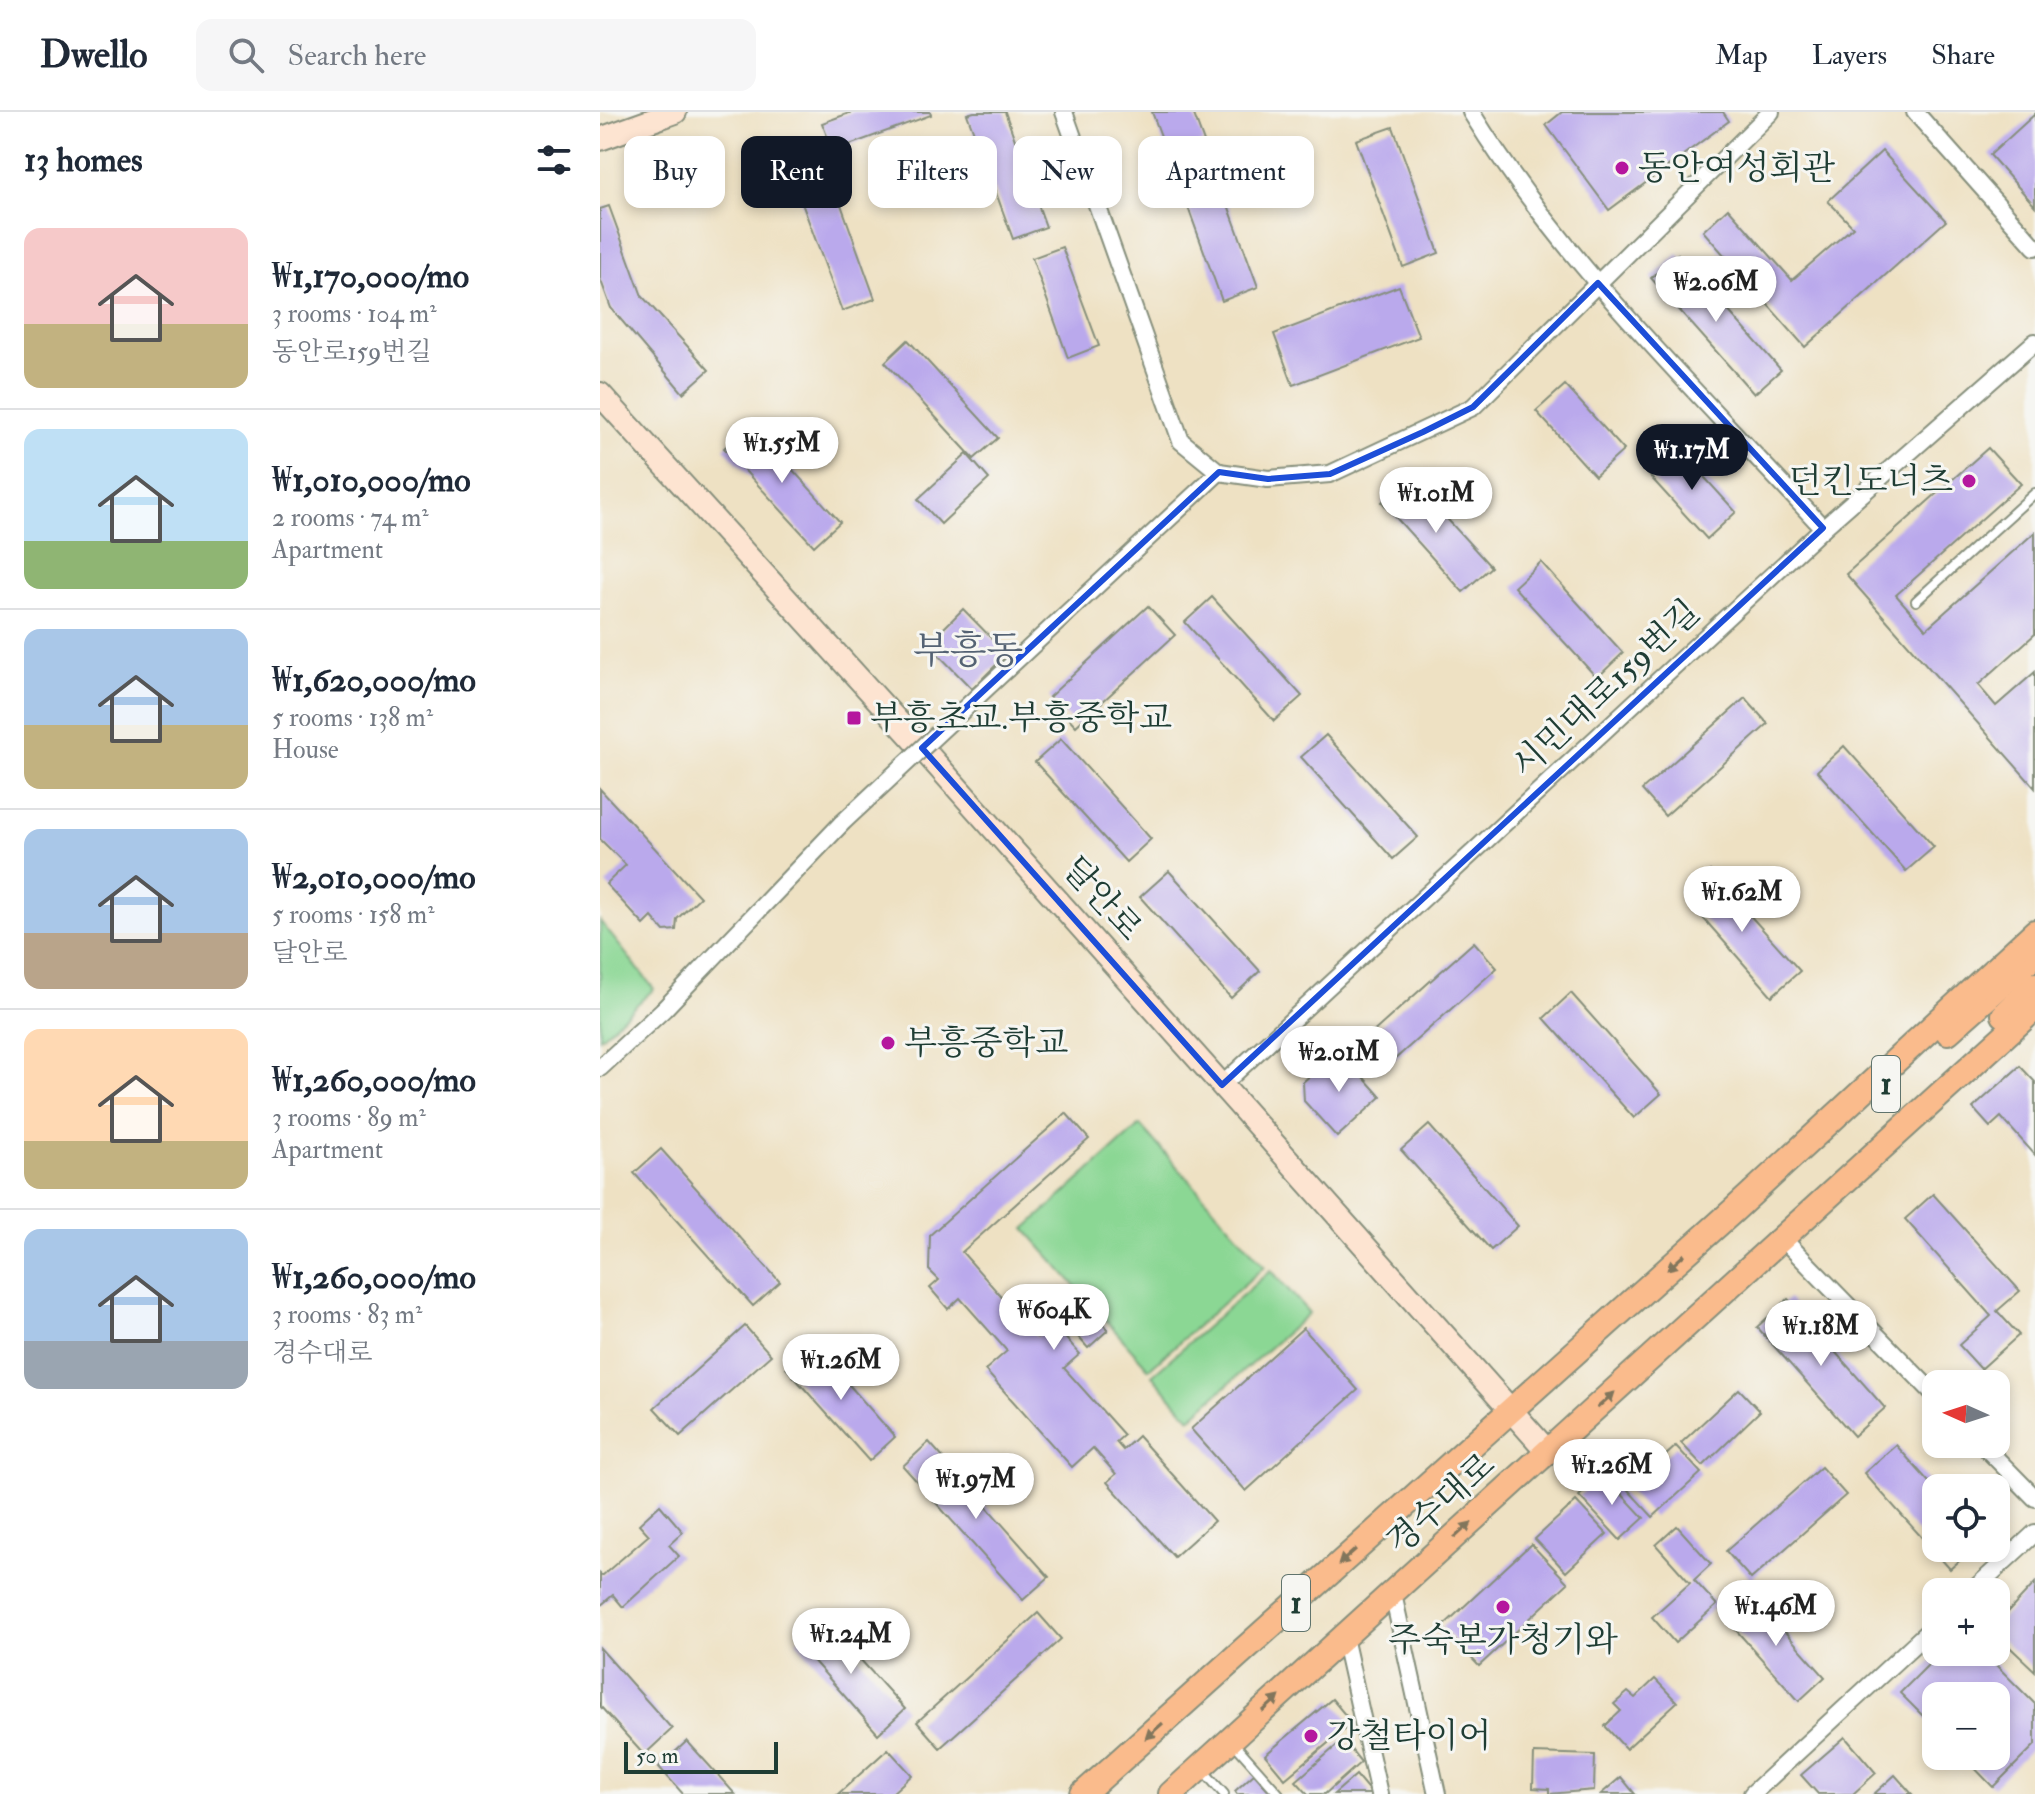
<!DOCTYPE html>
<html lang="en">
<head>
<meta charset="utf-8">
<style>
  :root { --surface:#fff; --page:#f6f6f7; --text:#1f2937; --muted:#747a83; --line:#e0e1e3; --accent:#111827 }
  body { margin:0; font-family:"IM FELL Double Pica","Noto Serif KR",serif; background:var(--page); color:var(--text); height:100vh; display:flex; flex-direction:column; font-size:30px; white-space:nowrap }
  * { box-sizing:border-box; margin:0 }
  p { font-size:26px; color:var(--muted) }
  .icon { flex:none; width:44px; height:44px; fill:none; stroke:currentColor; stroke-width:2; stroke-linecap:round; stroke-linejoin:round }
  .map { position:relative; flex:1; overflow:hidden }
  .details { display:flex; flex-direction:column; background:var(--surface); width:600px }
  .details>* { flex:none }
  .hud { position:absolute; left:24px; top:24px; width:760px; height:72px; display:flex; gap:16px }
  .needle { width:52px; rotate:273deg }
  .controls { position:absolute; left:1322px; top:1258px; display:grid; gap:16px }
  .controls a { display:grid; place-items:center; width:88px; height:88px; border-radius:16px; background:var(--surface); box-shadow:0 4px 12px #0003; font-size:40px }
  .scale { position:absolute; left:24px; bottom:20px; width:154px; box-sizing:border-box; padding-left:8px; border:4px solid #1f3d34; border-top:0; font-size:22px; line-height:28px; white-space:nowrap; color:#1f3d34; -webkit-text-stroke:6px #f6f6f2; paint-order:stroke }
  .price { position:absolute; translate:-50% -68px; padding:0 18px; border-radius:28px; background:#fff; color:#222; font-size:26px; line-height:52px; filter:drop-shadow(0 2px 4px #0008) }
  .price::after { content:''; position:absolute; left:50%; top:48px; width:24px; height:18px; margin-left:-12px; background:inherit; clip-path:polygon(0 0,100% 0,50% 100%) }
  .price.current { background:var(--accent); color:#fff }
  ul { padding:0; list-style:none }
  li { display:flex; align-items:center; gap:24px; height:200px; padding:0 24px }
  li+li { border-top:2px solid var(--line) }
  li span { display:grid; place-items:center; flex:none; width:224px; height:160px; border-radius:16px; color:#555 }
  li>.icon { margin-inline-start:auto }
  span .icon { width:96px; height:96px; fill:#fffc; stroke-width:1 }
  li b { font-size:34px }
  h2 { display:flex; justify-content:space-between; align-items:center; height:96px; padding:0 24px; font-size:34px }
  .chip { padding:0 28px; border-radius:16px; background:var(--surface); box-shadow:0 4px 12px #0003; font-size:28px; line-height:72px }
  .chip.current { background:var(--accent); color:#fff }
  header { display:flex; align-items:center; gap:48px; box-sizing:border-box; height:112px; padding:0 40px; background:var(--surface); border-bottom:2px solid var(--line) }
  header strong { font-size:38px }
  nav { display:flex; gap:44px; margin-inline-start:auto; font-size:28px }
  .search { width:560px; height:72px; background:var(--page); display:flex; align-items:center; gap:20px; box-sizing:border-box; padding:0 28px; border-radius:16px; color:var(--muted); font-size:30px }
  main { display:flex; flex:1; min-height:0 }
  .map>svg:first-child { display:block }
  .green { fill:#8bd794; stroke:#558a64; stroke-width:2 }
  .building { fill:#baa9ec }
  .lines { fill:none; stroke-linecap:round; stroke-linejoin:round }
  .lane-casing { stroke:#868f7c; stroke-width:12 }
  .street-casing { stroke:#868f7c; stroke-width:20 }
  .secondary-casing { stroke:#868f7c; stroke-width:26 }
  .primary-casing { stroke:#868f7c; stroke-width:28 }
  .lane { stroke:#fff; stroke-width:8 }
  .street { stroke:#fff; stroke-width:16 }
  .secondary { stroke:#fde4d1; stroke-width:22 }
  .primary { stroke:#fabb8c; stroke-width:24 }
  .street-bridge-casing { stroke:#868f7c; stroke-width:20; stroke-linecap:butt }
  .street-bridge { stroke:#fff; stroke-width:16 }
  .oneway { fill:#82765c }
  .marked { fill:none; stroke:#1d4ed8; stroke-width:6; stroke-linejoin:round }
  .poi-dot { fill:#b5179e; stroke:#f6f6f2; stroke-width:3 }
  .labels { text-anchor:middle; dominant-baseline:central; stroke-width:6; stroke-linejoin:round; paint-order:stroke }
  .shield { fill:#f6f6f2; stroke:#60746d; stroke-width:2 }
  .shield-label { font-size:32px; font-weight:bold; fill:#1f3d34 }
  .poi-label { font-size:34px; fill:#1f3d34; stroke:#f6f6f2; text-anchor:start }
  .street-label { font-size:34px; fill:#1f3d34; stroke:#f6f6f2 }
  .quarter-label { font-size:38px; fill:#556374; stroke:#f6f6f2 }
</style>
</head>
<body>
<header>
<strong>Dwello</strong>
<div class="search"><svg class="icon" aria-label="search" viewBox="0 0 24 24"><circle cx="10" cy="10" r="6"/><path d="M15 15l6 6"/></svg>Search here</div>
<nav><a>Map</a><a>Layers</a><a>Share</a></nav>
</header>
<main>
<section class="details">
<h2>13 homes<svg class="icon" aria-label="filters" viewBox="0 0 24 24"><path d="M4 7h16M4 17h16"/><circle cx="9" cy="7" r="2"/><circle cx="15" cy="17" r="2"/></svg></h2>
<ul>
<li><span style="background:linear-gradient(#f6c9c9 60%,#c2b280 0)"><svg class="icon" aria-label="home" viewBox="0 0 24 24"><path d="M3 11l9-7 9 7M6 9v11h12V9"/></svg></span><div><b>₩1,170,000/mo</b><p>3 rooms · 104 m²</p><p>동안로159번길</p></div></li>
<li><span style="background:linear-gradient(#bfe0f5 70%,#8fb573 0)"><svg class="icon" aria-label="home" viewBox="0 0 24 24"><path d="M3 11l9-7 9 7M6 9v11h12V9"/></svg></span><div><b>₩1,010,000/mo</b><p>2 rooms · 74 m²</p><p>Apartment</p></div></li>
<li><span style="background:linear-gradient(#a9c7e8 60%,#c2b280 0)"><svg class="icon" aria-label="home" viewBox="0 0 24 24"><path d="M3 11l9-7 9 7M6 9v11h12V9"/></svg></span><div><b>₩1,620,000/mo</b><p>5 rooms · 138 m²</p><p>House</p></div></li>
<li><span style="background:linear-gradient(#a9c7e8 65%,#b9a48a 0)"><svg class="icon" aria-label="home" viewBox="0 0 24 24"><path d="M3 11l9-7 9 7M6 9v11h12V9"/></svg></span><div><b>₩2,010,000/mo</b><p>5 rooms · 158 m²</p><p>달안로</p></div></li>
<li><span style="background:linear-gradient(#ffd9b3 70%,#c2b280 0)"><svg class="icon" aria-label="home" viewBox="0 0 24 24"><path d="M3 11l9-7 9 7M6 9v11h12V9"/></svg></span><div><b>₩1,260,000/mo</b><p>3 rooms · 89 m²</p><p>Apartment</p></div></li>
<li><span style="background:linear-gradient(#a9c7e8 70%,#9aa5b1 0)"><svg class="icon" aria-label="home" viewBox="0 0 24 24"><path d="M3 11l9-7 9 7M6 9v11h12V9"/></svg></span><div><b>₩1,260,000/mo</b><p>3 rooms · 83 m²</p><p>경수대로</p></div></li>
</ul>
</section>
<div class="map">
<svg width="1435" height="1682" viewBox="0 0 1435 1682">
  <rect width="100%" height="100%" fill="#f6f6f2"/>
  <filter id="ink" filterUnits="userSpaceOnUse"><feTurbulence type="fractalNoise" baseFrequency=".0125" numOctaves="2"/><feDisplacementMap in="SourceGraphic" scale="16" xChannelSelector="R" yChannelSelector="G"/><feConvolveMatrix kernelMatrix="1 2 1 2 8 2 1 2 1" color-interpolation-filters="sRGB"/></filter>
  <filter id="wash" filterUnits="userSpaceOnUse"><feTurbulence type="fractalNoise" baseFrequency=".006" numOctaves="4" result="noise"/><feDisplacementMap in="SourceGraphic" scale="32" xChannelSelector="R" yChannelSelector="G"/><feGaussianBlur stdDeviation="1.8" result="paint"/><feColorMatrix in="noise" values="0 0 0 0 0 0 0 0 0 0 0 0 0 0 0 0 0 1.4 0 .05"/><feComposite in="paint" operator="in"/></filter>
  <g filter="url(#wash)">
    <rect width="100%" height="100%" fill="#eee1c3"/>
    <!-- green -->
    <g class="green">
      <path d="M0 809 54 877 0 926Z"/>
      <path d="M540 1013 665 1154 549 1257 425 1117Z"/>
      <path d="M671 1158 709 1201 590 1306 552 1263Z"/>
    </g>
    <g id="blocks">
      <!-- building -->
      <g class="building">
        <path d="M252 0H330L331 3 233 39 222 11Z"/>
        <path d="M374 0H405L446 115 413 127 367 2Z"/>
        <path d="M552 0H593L604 30 568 43Z"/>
        <path d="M962 0H1123L1129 9 1009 98 946 13Z"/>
        <path d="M1435 2V94L1390 43Z"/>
        <path d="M793 15 839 141 803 155 756 28Z"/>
        <path d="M1282 39 1346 109 1205 235 1103 119 1128 96 1192 168 1253 115 1228 89Z"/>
        <path d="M612 49 658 175 622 189 576 62Z"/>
        <path d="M230 62 275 187 242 199 196 75Z"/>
        <path d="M9 94 42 184 109 258 83 281 11 196 0 166V97Z"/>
        <path d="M462 135 499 234 468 246 432 146Z"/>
        <path d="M1078 142 1181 258 1154 282 1051 166Z"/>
        <path d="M799 174 819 225 693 273 674 222Z"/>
        <path d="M308 228 398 326 374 347 285 250Z"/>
        <path d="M965 273 1024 338 995 364 936 299Z"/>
        <path d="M151 312 240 410 214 434 124 336Z"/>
        <path d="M1076 334 1136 400 1107 427 1047 361Z"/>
        <path d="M1388 336 1421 372 1296 483 1326 517 1435 420V522L1378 573 1396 594 1435 560V676L1246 462Z"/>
        <path d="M367 342 389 367 341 412 318 387Z"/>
        <path d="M809 365 891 455 863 480 782 390Z"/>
        <path d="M941 450 1023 541 997 566 914 475Z"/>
        <path d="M612 485 702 584 674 609 585 510Z"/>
        <path d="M548 494 575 523 476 614 449 585Z"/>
        <path d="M363 497 407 542 372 577 328 532Z"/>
        <path d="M1145 586 1168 612 1065 704 1042 678Z"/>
        <path d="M726 623 818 725 793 747 701 645Z"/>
        <path d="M461 627 551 727 526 750 435 650Z"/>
        <path d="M1244 634 1334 735 1306 759 1217 659Z"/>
        <path d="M0 677 100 785 77 807 76 818 64 819 52 805 44 813 6 772 26 753 0 727Z"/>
        <path d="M569 759 660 859 631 886 540 785Z"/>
        <path d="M1110 759 1200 859 1172 884 1083 783Z"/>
        <path d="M874 830 897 856 794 948 771 922Z"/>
        <path d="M971 881 1061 982 1034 1006 944 906Z"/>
        <path d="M739 938 781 985 737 1025 704 989 703 970Z"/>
        <path d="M1420 954 1435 970V1043L1401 1005 1390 1015 1373 996Z"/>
        <path d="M466 1001 489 1027 362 1140 437 1225 452 1211 480 1242 464 1256 524 1323 516 1330 523 1338 538 1324 614 1409 574 1445 507 1370 516 1362 493 1336 472 1355 385 1258 407 1239 360 1186 348 1197 330 1176 339 1168 329 1158 330 1123Z"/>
        <path d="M829 1013 918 1114 891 1138 801 1038Z"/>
        <path d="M61 1037 180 1170 153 1194 34 1061Z"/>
        <path d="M1333 1082 1420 1179 1397 1199 1419 1223 1381 1257 1359 1233 1391 1204 1305 1107Z"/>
        <path d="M479 1185 508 1218 488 1236 459 1203Z"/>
        <path d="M1188 1187 1285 1296 1254 1324 1157 1215Z"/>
        <path d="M145 1214 171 1243 80 1324 54 1296Z"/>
        <path d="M703 1216 758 1278 646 1379 591 1317Z"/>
        <path d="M213 1232 295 1325 269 1349 186 1256Z"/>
        <path d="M1139 1277 1160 1299 1103 1354 1081 1331Z"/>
        <path d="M329 1330 449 1465 423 1488 303 1354Z"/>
        <path d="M1296 1333 1336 1378V1436H1374L1350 1457 1264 1361Z"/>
        <path d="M1076 1334 1101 1361 1053 1405 1028 1378Z"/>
        <path d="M1221 1355 1246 1383 1151 1467 1126 1439Z"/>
        <path d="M1003 1362 1044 1406 1020 1428 979 1384Z"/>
        <path d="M976 1389 1007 1422 966 1460 935 1427Z"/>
        <path d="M60 1393 83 1420 69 1433 79 1444 23 1495 13 1483 0 1494V1462L2 1464 49 1423 39 1412Z"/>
        <path d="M1077 1414 1111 1452 1094 1468 1117 1493 1075 1531 1052 1505 1090 1471 1056 1433Z"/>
        <path d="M931 1432 968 1471 879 1554 842 1515Z"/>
        <path d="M1435 1471V1559L1396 1522V1513Z"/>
        <path d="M1153 1484 1225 1565 1199 1589 1127 1508Z"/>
        <path d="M438 1501 461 1527 340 1636 317 1610Z"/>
        <path d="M222 1505 305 1597 278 1622 196 1529Z"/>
        <path d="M0 1536 72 1617 44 1643 0 1594Z"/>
        <path d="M1341 1540H1383L1435 1592V1633L1393 1675 1363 1644H1396V1584H1336V1617L1300 1581Z"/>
        <path d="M1055 1567 1077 1590 1026 1637 1005 1614 1021 1599 1014 1592 1028 1580 1035 1586Z"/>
        <path d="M732 1587 752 1611 685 1667 665 1643Z"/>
        <path d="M1245 1625 1276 1661 1253 1682H1218L1201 1663Z"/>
        <path d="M743 1628 761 1650 725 1682H708L696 1669Z"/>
        <path d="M87 1629 135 1682H83L59 1655Z"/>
        <path d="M288 1637 312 1663 291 1682H238Z"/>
        <path d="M934 1641 995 1643 994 1678 949 1682V1677L933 1676Z"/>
        <path d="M654 1662 672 1682H637L635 1679Z"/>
        <path d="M756 1663 772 1682H734Z"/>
        <path d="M1295 1663 1312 1682H1274Z"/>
        <path d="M1021 1665 1035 1682H1001Z"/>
      </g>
    </g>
  </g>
  <g filter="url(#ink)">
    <use href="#blocks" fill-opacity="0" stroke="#868f7c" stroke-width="2"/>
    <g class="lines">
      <defs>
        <g id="lane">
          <path d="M1316 489 1435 381"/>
          <path d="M632 1629 679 1682"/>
          <path d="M601 1656 624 1682"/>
        </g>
        <g id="street">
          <path d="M464 0 581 329 619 360"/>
          <path d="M871 0C966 155 1100 282 1223 416"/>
          <path d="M1315 0 1435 135"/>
          <path d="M407 557 619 360 668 367 730 362 873 295 1171 0"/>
          <path d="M0 956 64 897 242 711"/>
          <path d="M622 973 1223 416 1435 230"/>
          <path d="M1183 1127 1336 1284"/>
          <path d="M1382 1332 1435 1386"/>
          <path d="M1371 1480 1435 1421"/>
          <path d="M793 1482 837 1682"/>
          <path d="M744 1525 779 1682"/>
          <path d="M1152 1682 1336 1512"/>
        </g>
        <g id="secondary">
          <path d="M0 27 75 0"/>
          <path d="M0 282 329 644 948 1340"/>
        </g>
        <g id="primary">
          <path d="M1404 903 1435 873"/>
          <path d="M1348 920 1435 843"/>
          <path d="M483 1682 1134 1098 1435 820"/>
          <path d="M571 1682 1435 896"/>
        </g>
      </defs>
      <!-- lane casing -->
      <use href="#lane" class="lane-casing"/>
      <!-- street casing -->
      <use href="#street" class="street-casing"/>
      <!-- secondary casing -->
      <use href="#secondary" class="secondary-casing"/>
      <!-- primary casing -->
      <use href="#primary" class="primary-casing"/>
      <!-- lane -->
      <use href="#lane" class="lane"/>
      <!-- street -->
      <use href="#street" class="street"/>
      <!-- secondary -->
      <use href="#secondary" class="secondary"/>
      <!-- primary -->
      <use href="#primary" class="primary"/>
      <defs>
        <path id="street-bridge" d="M242 711 407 557"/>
      </defs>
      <!-- street-bridge casing -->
      <use href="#street-bridge" class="street-bridge-casing"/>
      <!-- street-bridge -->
      <use href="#street-bridge" class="street-bridge"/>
    </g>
    <!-- one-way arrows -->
    <defs><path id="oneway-solid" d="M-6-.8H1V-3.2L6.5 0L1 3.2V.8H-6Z" transform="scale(2)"/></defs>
    <g class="oneway">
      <use href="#oneway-solid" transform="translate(1076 1150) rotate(138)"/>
      <use href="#oneway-solid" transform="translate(1006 1288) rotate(-42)"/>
      <use href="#oneway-solid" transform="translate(863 1418) rotate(-42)"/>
      <use href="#oneway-solid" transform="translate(747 1445) rotate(138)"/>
      <use href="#oneway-solid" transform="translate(671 1592) rotate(-42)"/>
      <use href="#oneway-solid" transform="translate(554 1619) rotate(138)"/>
    </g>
  </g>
  <!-- marked area -->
  <path class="marked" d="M998 171 1223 416 622 973 322 636 619 360 668 367 730 362 823 320 873 295Z"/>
  <!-- markers -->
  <g class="poi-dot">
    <circle cx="1022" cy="56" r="8"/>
    <circle cx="1369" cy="369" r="8"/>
    <rect x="246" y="598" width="16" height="16" rx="4"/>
    <circle cx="288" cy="931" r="8"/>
    <circle cx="903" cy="1495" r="8"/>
    <circle cx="711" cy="1624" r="8"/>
  </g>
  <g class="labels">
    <!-- shield labels -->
    <g class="shield">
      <rect x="1272" y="944" width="28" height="56" rx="6"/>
      <rect x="682" y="1463" width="28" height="56" rx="6"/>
    </g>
    <g class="shield-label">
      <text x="1286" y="972">1</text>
      <text x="696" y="1491">1</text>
    </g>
    <!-- poi labels -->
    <g class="poi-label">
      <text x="1038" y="56">동안여성회관</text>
      <text x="1353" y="369" text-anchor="end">던킨도너츠</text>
      <text x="270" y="606">부흥초교.부흥중학교</text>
      <text x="304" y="931">부흥중학교</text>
      <text x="903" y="1528" text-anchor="middle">주숙본가청기와</text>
      <text x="727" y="1624">강철타이어</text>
    </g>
    <!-- street labels -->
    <g class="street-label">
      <text transform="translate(1006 577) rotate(-43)">시민대로159번길</text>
      <text transform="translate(502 787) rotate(48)">달안로</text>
      <text transform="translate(841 1392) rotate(-42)">경수대로</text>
    </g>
    <!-- quarter labels -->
    <g class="quarter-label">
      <text x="368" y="539">부흥동</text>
    </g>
  </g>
</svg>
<div class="controls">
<a><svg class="needle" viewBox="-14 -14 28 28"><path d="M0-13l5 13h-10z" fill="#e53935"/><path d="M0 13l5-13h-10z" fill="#747a83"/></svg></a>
<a><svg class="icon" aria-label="locate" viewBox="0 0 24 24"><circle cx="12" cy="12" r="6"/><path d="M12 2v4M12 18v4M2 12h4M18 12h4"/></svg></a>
<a>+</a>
<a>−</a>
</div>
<div class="scale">50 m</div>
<b class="price" style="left:1116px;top:212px">₩2.06M</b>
<b class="price" style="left:182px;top:373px">₩1.55M</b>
<b class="price current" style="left:1092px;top:380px">₩1.17M</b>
<b class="price" style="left:836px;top:423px">₩1.01M</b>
<b class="price" style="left:1142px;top:822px">₩1.62M</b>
<b class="price" style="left:739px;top:982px">₩2.01M</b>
<b class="price" style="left:454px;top:1240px">₩604K</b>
<b class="price" style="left:1221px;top:1256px">₩1.18M</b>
<b class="price" style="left:241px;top:1290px">₩1.26M</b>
<b class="price" style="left:1012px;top:1395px">₩1.26M</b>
<b class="price" style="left:376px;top:1409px">₩1.97M</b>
<b class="price" style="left:1176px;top:1536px">₩1.46M</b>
<b class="price" style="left:251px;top:1564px">₩1.24M</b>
<div class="hud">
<a class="chip">Buy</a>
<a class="chip current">Rent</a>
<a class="chip">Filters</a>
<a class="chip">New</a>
<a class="chip">Apartment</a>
</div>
</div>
</main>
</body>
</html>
